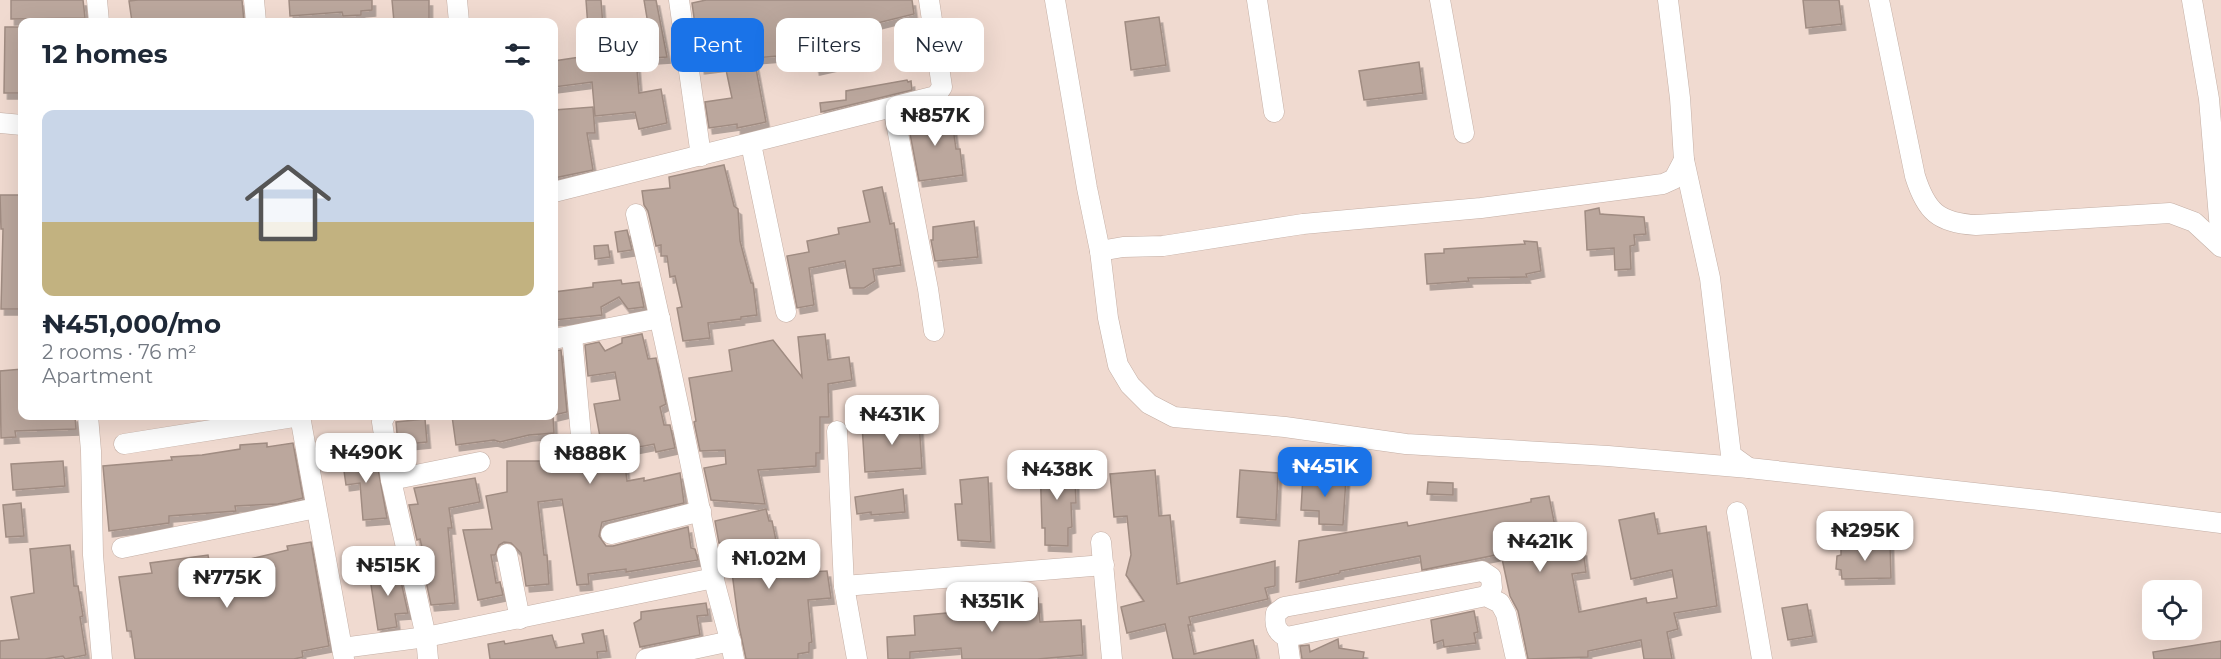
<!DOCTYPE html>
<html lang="en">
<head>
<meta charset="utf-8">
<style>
  :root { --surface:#fff; --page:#f2f2f3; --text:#1f2937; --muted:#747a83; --line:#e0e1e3; --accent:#1a73e8 }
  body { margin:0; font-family:Montserrat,sans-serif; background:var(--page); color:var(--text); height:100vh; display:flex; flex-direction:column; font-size:22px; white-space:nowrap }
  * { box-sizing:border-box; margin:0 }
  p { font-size:20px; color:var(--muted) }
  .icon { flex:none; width:33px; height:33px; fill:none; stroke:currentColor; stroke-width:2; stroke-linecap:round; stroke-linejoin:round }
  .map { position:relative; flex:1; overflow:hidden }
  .details { position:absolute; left:18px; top:18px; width:540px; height:402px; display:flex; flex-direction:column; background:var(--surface); border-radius:12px; box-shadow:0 6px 24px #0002 }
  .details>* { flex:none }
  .top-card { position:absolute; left:576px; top:18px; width:570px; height:54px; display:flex; gap:12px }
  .controls { position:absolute; left:2142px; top:580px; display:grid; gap:12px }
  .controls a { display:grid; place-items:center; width:60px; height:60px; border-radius:12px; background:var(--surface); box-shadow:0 6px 24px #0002; font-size:30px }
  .price { position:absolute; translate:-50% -51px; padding:0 14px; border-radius:12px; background:#fff; color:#222; font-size:20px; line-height:39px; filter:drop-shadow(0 2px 3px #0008) }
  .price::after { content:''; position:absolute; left:50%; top:36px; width:18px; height:14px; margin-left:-9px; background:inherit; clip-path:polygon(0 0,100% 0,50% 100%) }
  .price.on { background:var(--accent); color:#fff }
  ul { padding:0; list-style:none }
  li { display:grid; align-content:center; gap:12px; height:318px; padding:0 24px }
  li+li { border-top:2px solid var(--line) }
  li span { display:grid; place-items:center; height:186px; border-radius:12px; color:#555 }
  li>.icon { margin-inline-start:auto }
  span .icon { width:108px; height:108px; fill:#fffc; stroke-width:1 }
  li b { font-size:26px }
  h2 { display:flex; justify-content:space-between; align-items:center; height:72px; padding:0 24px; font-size:26px }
  .tag { padding:0 21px; border-radius:12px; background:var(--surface); box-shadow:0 6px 24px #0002; font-size:21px; line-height:54px }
  .tag.on { background:var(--accent); color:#fff }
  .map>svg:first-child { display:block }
  .building { fill:#bba79d; stroke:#a08c82; stroke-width:1.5; filter:url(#shadow) }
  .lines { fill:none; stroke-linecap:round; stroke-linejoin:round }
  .minor-casing { stroke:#c4afa5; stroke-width:21 }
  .minor { stroke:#fff; stroke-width:20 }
</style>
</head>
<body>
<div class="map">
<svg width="2221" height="659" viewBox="0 0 2221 659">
  <defs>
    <filter id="shadow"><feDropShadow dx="3.5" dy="6" stdDeviation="0" flood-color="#0004"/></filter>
  </defs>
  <rect width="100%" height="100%" fill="#f0dad0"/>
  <!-- building -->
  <g class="building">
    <path d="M11 0H83L85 18 11 19Z"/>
    <path d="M138 0H242L244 22H132L129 1Z"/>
    <path d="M289 0H372V10L361 11V15L343 16 342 12 290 16Z"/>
    <path d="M392 0H429V22H394Z"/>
    <path d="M586 0H601L603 27 588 28Z"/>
    <path d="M644 0H656L667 57 639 59 637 38 650 36Z"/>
    <path d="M706 0H912L914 14 849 30 855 58 838 61 839 64 816 69 810 42 777 48 778 56 754 58 766 122 737 128V124L709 128 705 102 732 98 725 65 701 68 692 3Z"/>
    <path d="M1803 0H1839L1842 24 1806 28Z"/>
    <path d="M1159 17 1166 65 1131 70 1125 22Z"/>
    <path d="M5 27H22V93H4Z"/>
    <path d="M593 55 594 65 636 58 639 93 661 89 667 123 639 129 635 112 595 116 592 82 554 87V61Z"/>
    <path d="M1419 62 1423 93 1364 100 1359 71Z"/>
    <path d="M907 80 908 82 911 81 912 90 821 112 820 103 846 100V91Z"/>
    <path d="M593 107 595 133H587L593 170 554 178V110Z"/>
    <path d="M951 113 956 149H960L963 175 919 181 907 118Z"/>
    <path d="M724 165 734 206 738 209 740 241 751 283H753L757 315 741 317V319L708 323 710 338 683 341 677 308 682 307 675 276 670 277 667 256H661V245L656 246 648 211 644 205 642 191 670 188 669 177Z"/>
    <path d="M882 187 890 224 894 223 901 265 873 269 875 281 864 288H850L845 261 809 268 814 305 797 308 787 256 809 252 807 241 839 234 838 228 870 222 863 191Z"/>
    <path d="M0 195H22V309H1L3 229H1Z"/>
    <path d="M1599 208 1600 214 1644 217 1646 234 1634 235 1635 245 1630 246 1631 269 1615 270 1614 248 1587 250 1585 211Z"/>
    <path d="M974 221 978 257 935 261 931 240H933V227Z"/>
    <path d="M627 230 632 250 618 252 615 232Z"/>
    <path d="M1524 241 1537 242 1541 271 1526 274 1527 277 1468 278 1469 281 1427 284 1425 254 1444 253V249L1525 244Z"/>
    <path d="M608 245 610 257 595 259 594 246Z"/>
    <path d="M621 280 622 284 639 282 644 307 628 309 619 297 601 307 602 315 554 320V292L593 287V283Z"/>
    <path d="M642 334 648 359 656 358 666 404 660 407 664 425H670L675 448 656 452 654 444 628 449 630 455 624 456 627 481 644 478V481L680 473 684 503 602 522 599 536 606 546H613L688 527 691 548 695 549 698 560 626 572V569L588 574 589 584 577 585 562 499 538 502 544 555H547L549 584 526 586 521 553 511 543 504 542 499 545 495 555H491L496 583 500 582 503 595 478 600 463 530 492 529 486 496 507 492V461H550L548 449 572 444 583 448 588 445 593 438 600 437 594 404 620 400 615 372 588 376 585 345 599 342 605 351 622 343V338Z"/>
    <path d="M825 334 828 360 849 357 852 380 828 384 829 417H820V453H816V466L758 470 765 504 711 500 704 468 726 464 725 450 700 451 694 422 696 421 689 378 732 371 729 350 773 340 802 377 798 337Z"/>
    <path d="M561 350 567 412 554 415V351Z"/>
    <path d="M22 369V416H75L76 429 15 431 16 437 1 438 0 371Z"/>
    <path d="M452 416H478V418L491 416H553L554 433 529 435 500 442 494 440 456 445Z"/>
    <path d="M425 419 427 442 398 445 396 422Z"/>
    <path d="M919 421 922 468 865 472 862 425Z"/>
    <path d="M267 443V447L293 443 303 498 278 504 235 506 236 511 169 516V523L109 531 103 466 172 460 171 457 202 455 240 449V445Z"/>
    <path d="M375 452 387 518 363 520 360 483 346 485 342 457Z"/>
    <path d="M1040 460H1067L1070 479H1075L1076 503H1071L1072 527 1068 528V546L1045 545V528H1042Z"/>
    <path d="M63 461 65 486 13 490 11 464Z"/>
    <path d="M1155 470 1159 516 1170 515 1177 584 1275 561V586L1265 588 1268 599 1189 617 1191 625H1188L1194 654 1253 640 1257 659H1173L1165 624 1127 633 1121 607 1144 601 1126 575 1131 555 1127 516 1114 517 1110 474Z"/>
    <path d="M1240 470 1278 473 1276 520 1237 517Z"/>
    <path d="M1303 475 1346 478 1343 525 1319 524V511L1301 510Z"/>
    <path d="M988 477 991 542 958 540 955 504H962L960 480Z"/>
    <path d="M475 478 480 502 449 508 452 528H448L455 603 431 605 426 581 430 580 420 539 417 540 409 505 418 504 414 488Z"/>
    <path d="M1428 482 1453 483V495L1427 494Z"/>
    <path d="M903 489 905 512 871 515V512L857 514 855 497Z"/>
    <path d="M1549 496 1560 552 1583 550 1586 572 1572 574 1579 612 1646 598 1647 603 1677 598 1672 570 1631 579 1619 520 1654 513 1658 534 1706 526 1717 606 1674 613 1678 629 1667 632 1672 659H1644L1641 640 1588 651V657L1528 659 1518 611 1510 596 1501 554 1422 570 1420 556 1340 571V573L1296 582 1299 541 1407 522 1408 526 1531 502V499Z"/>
    <path d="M21 503 24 536 6 537 3 505Z"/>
    <path d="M766 509 769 521H772L782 570H784L785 573 827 571 831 598 808 600 812 642 809 643V652L798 654V659H746L739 626 728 542 719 543 715 521Z"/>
    <path d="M311 542 329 646 302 651 303 657 294 659H135L131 631H127L119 577 152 573 150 563 208 555 212 576 252 568 250 559 288 550 287 546Z"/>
    <path d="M1890 544 1891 578 1842 579 1841 570 1836 569 1837 556 1841 555V545Z"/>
    <path d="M70 545 74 586H78L83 616 80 617 86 655 65 659 63 656 45 659H0V641L19 639 11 597 34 593 30 549Z"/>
    <path d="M398 568 408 613 395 614 397 627 378 630 369 572Z"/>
    <path d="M1006 598H1038L1040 622 1081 620 1083 655 1038 659H962L961 648 910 652V659H888L887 637 915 635 914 616 958 612 957 603Z"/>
    <path d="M706 603 708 615 697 616 700 635 640 647 634 623 641 619V612Z"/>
    <path d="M1807 604 1813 636 1788 640 1782 608Z"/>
    <path d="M1474 611 1478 632 1474 633 1476 643 1444 647 1443 640 1434 643 1431 620Z"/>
    <path d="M603 630 607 651 597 652 598 659H490L488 644 504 641 505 644 552 635 556 648 584 643 582 634Z"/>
    <path d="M1338 639 1339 648 1364 652 1363 659H1302L1300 646 1309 645 1310 652Z"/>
    <path d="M2221 641V659H2154L2153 652Z"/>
  </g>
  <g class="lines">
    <defs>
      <g id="minor">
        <path d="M97 0 99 22"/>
        <path d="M254 0 256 22"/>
        <path d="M457 0 459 22"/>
        <path d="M679 0 701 156"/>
        <path d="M1055 0 1087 188 1100 251 1108 318 1118 365 1130 385 1149 404 1174 417 1285 427 1406 444 1608 456 1749 468 2048 501 2221 523"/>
        <path d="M1257 0 1274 112"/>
        <path d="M1440 0 1464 133"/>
        <path d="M1668 0 1680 98 1684 160 1710 278 1731 455 1749 468"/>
        <path d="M1879 0 1915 176C1926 211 1938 223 1976 225L2170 213 2194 222 2221 247"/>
        <path d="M2192 0 2209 99 2221 242"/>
        <path d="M893 107 928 289 934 331"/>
        <path d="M0 123 22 125"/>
        <path d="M751 144 786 312"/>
        <path d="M554 192 936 96 942 87 929 0"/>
        <path d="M636 214C664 334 689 454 713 575 719 603 729 630 734 659"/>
        <path d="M1100 251 1123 247 1163 246 1303 224 1481 208 1663 184 1674 179 1684 160"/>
        <path d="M572 336 581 436"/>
        <path d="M554 339 660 318"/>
        <path d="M88 416 91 451 93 555 102 659"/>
        <path d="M300 416 344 659"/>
        <path d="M385 416 382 422 391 480 426 637 428 659"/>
        <path d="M837 431 844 586 857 659"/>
        <path d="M124 444 300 416"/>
        <path d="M391 480 480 462"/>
        <path d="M1737 512 1762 659"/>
        <path d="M611 534 701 511"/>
        <path d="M1101 542 1112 659"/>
        <path d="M122 548 316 508"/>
        <path d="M507 554 520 619"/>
        <path d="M844 586 1104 565"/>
        <path d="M1287 637C1276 632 1274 625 1276 613L1284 607 1482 571 1491 577 1492 588 1486 596"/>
        <path d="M342 648 426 637 714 578"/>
        <path d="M646 659 731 641"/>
        <path d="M1290 659 1287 637 1486 596 1500 603 1506 614 1516 659"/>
      </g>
    </defs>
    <!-- minor casing -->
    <use href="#minor" class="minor-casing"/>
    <!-- minor -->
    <use href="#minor" class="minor"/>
  </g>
</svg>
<div class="controls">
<a><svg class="icon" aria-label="locate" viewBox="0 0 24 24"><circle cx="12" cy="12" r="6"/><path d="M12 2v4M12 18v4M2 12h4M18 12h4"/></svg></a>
</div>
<b class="price" style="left:935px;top:147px">₦857K</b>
<b class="price" style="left:892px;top:446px">₦431K</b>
<b class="price" style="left:366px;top:484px">₦490K</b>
<b class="price" style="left:590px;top:485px">₦888K</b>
<b class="price on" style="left:1325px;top:498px">₦451K</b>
<b class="price" style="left:1057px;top:501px">₦438K</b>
<b class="price" style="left:1865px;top:562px">₦295K</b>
<b class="price" style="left:1540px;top:573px">₦421K</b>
<b class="price" style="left:769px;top:590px">₦1.02M</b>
<b class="price" style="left:388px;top:597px">₦515K</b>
<b class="price" style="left:227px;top:609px">₦775K</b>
<b class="price" style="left:992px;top:633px">₦351K</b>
<div class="top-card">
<a class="tag">Buy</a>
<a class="tag on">Rent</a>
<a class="tag">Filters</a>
<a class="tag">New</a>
</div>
<section class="details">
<h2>12 homes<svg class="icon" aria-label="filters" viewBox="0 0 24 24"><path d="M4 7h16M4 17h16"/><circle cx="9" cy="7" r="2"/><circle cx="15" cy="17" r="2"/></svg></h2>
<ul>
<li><span style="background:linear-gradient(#c9d6e8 60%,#c2b280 0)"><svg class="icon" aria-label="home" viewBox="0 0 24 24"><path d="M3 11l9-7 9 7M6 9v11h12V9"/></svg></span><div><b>₦451,000/mo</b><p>2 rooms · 76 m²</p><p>Apartment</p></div></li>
</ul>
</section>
</div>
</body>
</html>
